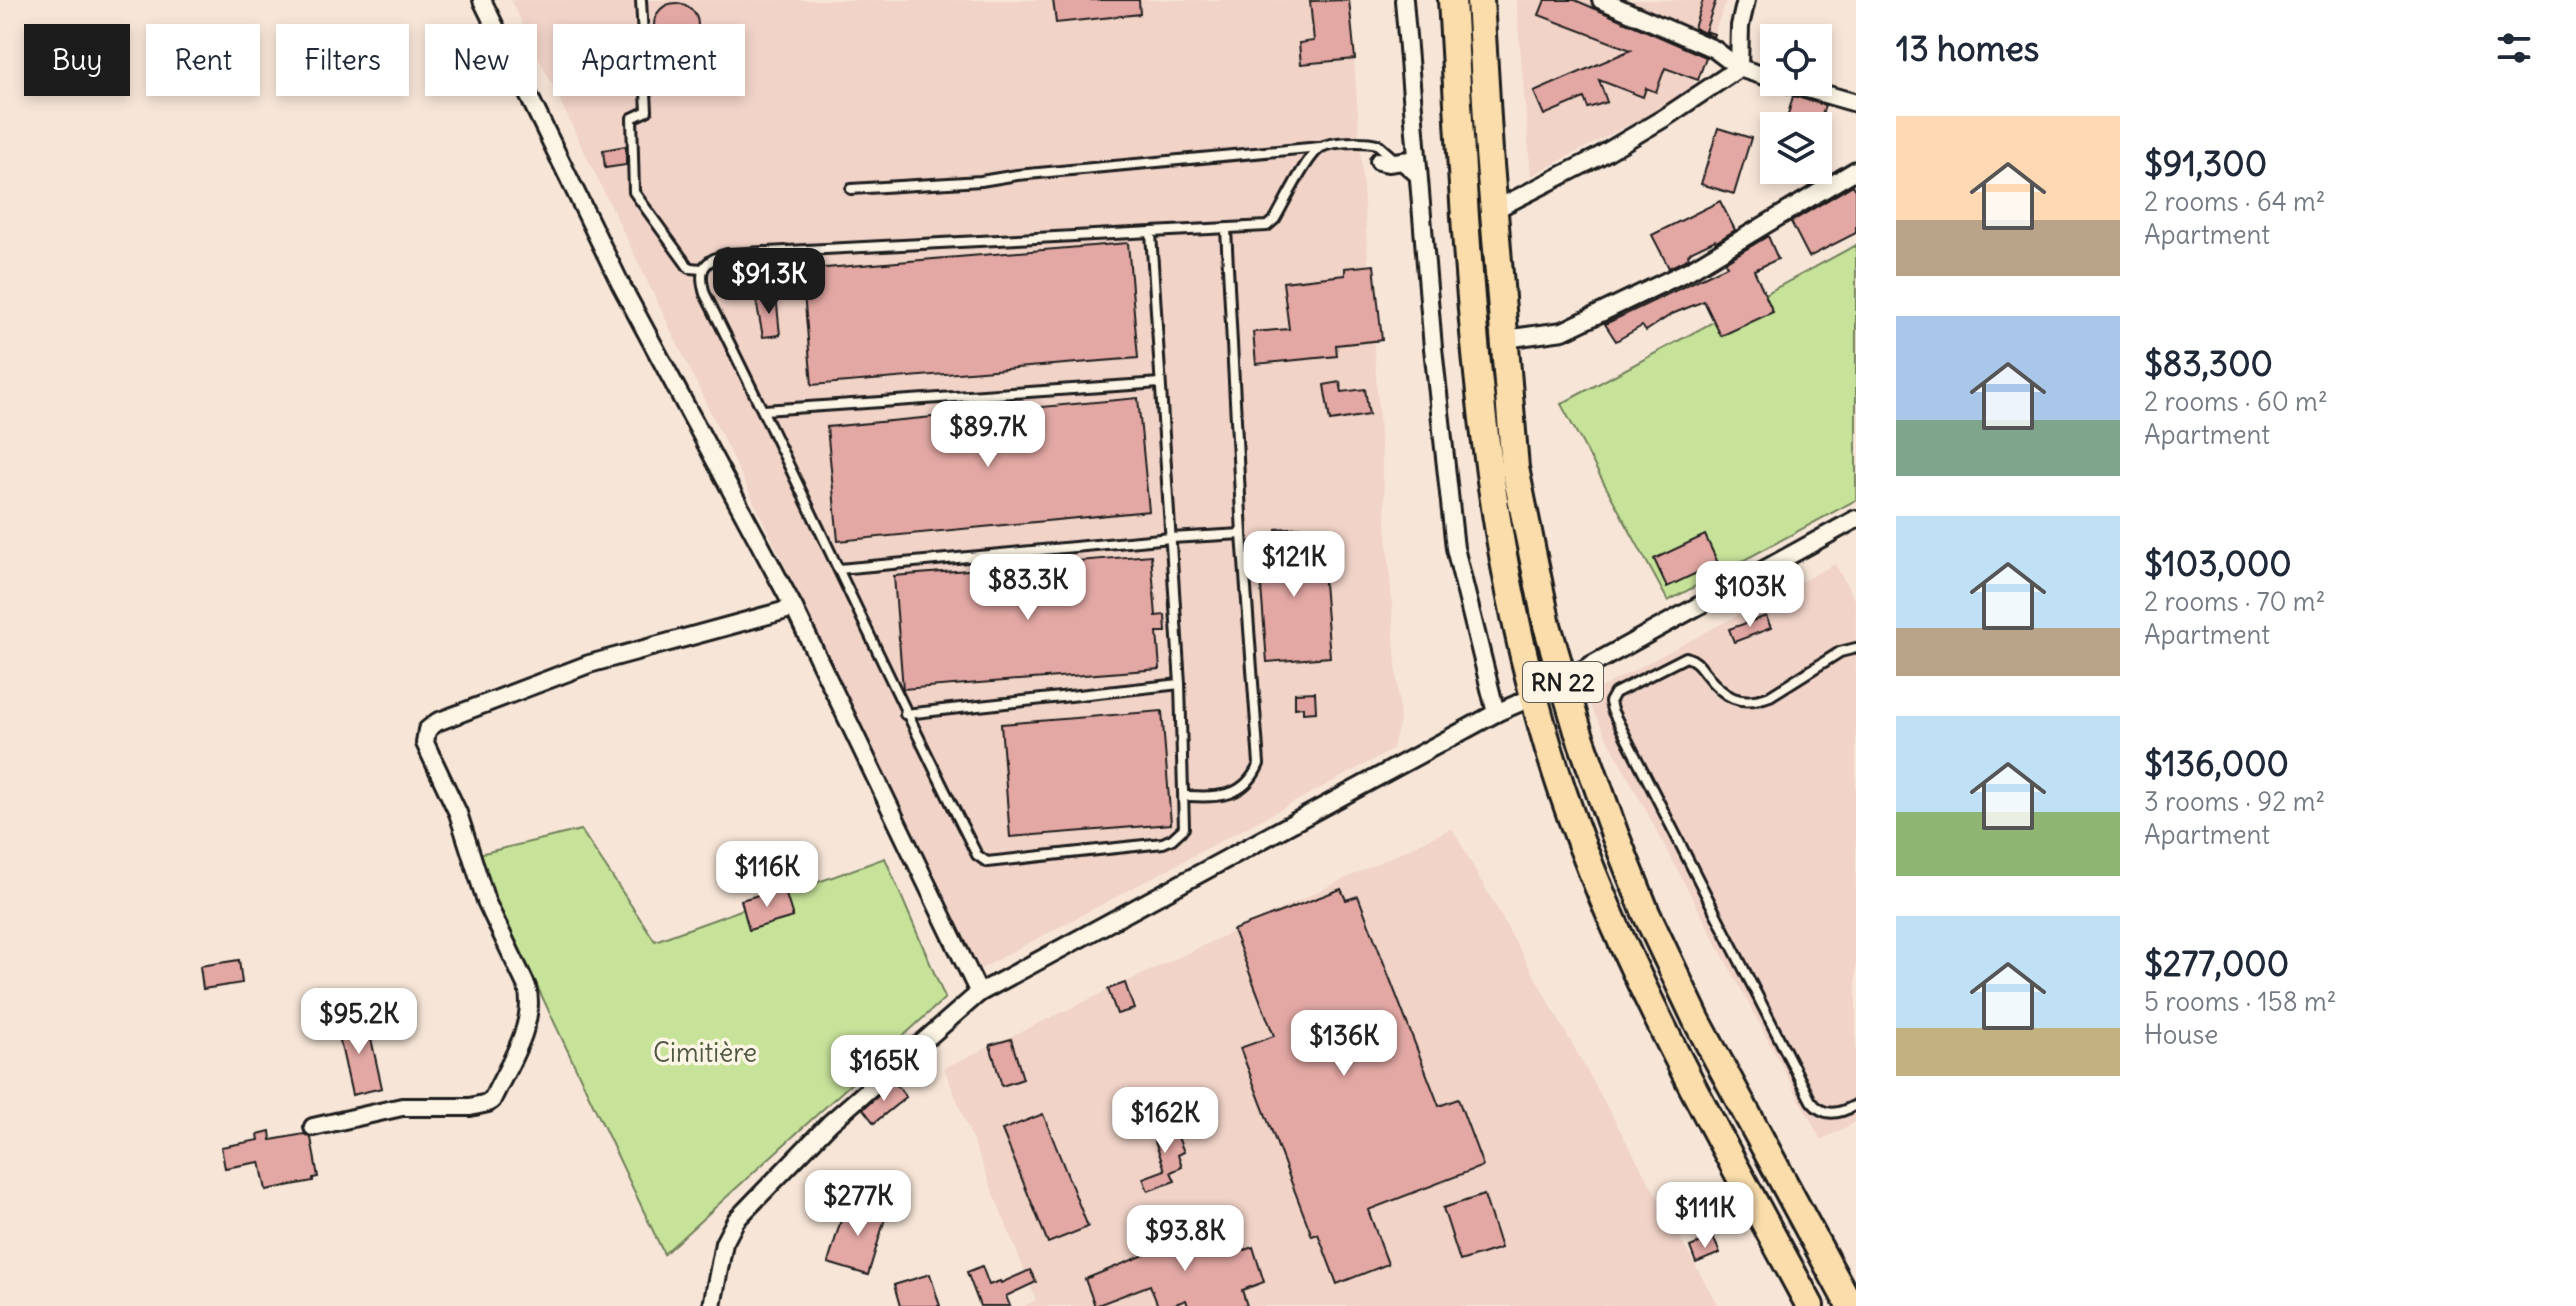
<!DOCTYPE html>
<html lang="en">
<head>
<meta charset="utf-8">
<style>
  :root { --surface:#fff; --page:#f6f6f7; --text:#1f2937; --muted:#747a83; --accent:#1c1c1c }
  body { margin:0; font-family:Delius,sans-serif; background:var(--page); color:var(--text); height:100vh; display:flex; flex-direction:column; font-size:30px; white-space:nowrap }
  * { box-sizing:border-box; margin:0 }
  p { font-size:26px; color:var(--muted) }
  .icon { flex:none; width:44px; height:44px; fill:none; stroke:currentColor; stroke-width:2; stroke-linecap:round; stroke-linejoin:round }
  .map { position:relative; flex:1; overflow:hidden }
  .sheet { display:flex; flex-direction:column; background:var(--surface); width:720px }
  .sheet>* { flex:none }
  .banner { position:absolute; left:24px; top:24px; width:760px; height:72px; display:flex; gap:16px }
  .fabs { position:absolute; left:1760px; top:24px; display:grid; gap:16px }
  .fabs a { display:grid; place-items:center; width:72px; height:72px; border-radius:0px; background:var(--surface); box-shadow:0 4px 12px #0003; font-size:40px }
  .price { position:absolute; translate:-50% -68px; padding:0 18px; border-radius:16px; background:#fff; color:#222; font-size:26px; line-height:52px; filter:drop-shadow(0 2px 4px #0008) }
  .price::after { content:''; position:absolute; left:50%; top:48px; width:24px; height:18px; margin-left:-12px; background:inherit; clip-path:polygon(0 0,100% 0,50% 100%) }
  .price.active { background:var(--accent); color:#fff }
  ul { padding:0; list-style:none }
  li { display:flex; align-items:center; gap:24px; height:200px; padding:0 40px }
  li span { display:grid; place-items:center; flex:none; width:224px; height:160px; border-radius:0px; color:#555 }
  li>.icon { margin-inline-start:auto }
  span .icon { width:96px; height:96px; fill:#fffc; stroke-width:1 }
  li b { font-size:34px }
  h2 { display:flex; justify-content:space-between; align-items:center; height:96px; padding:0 40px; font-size:34px }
  .pill { padding:0 28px; border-radius:0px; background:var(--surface); box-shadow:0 4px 12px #0003; font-size:28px; line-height:72px }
  .pill.active { background:var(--accent); color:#fff }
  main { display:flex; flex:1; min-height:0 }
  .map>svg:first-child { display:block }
  .built { fill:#f1d3c8 }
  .green { fill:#c7e39a; stroke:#72805b; stroke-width:2 }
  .building { fill:#e3a8a4; stroke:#1c1c1c; stroke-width:2 }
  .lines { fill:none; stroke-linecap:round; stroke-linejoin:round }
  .service-casing { stroke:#1c1c1c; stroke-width:14 }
  .minor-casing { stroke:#1c1c1c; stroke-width:22 }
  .trunk-casing { stroke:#1c1c1c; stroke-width:32 }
  .service { stroke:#fcf5e5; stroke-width:8 }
  .minor { stroke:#fcf5e5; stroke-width:16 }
  .trunk { stroke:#faddab; stroke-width:26 }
  .labels { text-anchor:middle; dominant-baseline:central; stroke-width:7; stroke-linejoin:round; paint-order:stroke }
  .shield { fill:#fcf5e5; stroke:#5f5d58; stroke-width:2 }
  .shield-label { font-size:24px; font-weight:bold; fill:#1c1c1c }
  .park-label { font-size:26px; fill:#4f5842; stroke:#fcf5e5 }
</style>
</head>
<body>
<main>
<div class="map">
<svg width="1856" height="1306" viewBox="0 0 1856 1306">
  <rect width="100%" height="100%" fill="#f7e6d8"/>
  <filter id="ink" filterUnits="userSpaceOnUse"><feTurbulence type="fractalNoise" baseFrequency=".0125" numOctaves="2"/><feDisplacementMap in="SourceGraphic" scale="16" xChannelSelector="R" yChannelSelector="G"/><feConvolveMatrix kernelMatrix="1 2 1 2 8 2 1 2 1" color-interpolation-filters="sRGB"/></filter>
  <g filter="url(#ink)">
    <!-- built -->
    <g class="built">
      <path d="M511 0H1350L1400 721 1392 750 980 969Z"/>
      <path d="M1516 0H1727L1690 93 1531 176Z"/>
      <path d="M1835 564 1856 602V1122L1821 1140 1585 696Z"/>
      <path d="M1452 828 1718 1306H1024L1036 1300 944 1068Z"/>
    </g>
    <!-- green -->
    <g class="green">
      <path d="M1856 245V500L1668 601 1561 404Z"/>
      <path d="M581 830 655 941 885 858 945 998 664 1254 475 855Z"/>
    </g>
    <!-- building -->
    <g class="building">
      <path d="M1053 0H1139L1140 14 1056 23Z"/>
      <path d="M1349 0 1355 59 1301 64 1299 43 1314 41 1310 1Z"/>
      <path d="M1545 0H1575L1706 57 1698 80 1665 68 1656 92 1646 88 1643 97 1599 80 1607 102 1588 108 1584 98 1544 115 1534 92 1631 50 1539 15Z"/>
      <path d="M1703 0H1716L1705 31 1714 34 1713 37 1694 28Z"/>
      <circle cx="676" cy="25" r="22"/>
      <path d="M1793 96 1825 105 1819 126H1785Z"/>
      <path d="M1718 128 1751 138 1734 194 1701 184Z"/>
      <path d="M626 146V165L605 168 603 150Z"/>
      <path d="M1853 185 1856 190V233L1809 257 1791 222Z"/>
      <path d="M1720 201 1735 230 1716 242 1715 240 1692 251 1688 255 1689 258 1669 268 1652 235Z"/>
      <path d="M1768 236 1778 259 1754 270 1773 312 1721 336 1704 301 1672 314 1646 331 1642 326 1616 341 1605 324 1727 266 1725 262Z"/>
      <path d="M1128 243 1138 358 812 385 802 270Z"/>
      <path d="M1374 265 1382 340 1336 345 1337 356 1256 364 1253 332 1289 329 1283 282 1345 275V268Z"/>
      <path d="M776 295 780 335 763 337 756 300Z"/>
      <path d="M1340 382 1342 392 1365 389 1369 415 1330 421 1324 385Z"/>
      <path d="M1138 398 1149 511 838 541 827 427Z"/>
      <path d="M1302 527 1303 547 1321 546 1330 657 1267 662 1258 550 1277 548 1276 529Z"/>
      <path d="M1705 535 1718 563 1667 587 1654 559Z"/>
      <path d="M1151 555 1156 616 1165 615 1166 632H1157L1160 669 903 689 894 576Z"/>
      <path d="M1766 616 1771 628 1734 642 1729 629Z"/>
      <path d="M1315 692 1316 712 1303 713V707L1295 708V693Z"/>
      <path d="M1162 711 1171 824 1010 837 1001 724Z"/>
      <path d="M784 888 793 917 749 930 741 900Z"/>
      <path d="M1341 889 1346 900 1358 896 1439 1106 1458 1099 1483 1166 1368 1210 1388 1264 1337 1284 1318 1234 1312 1236 1240 1048 1274 1036 1233 930Z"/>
      <path d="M239 960 242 983 203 989 200 966Z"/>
      <path d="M1125 983 1134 1009 1117 1014 1108 989Z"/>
      <path d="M366 1016 382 1088 352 1095 336 1023Z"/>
      <path d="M1011 1039 1023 1079 1002 1086 990 1045Z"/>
      <path d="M894 1082 906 1097 874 1123 863 1109Z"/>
      <path d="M1043 1114 1088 1227 1048 1243 1002 1130Z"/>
      <path d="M1171 1120 1184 1152 1178 1155 1182 1167 1171 1172 1175 1181 1148 1191 1143 1178 1165 1170 1150 1128Z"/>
      <path d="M270 1131 271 1140 304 1134 311 1138 318 1177 313 1178V1181L266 1190 260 1162 225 1168 221 1147 259 1140 258 1134Z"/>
      <path d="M1484 1195 1501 1248 1460 1261 1443 1208Z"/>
      <path d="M847 1200 887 1212 868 1275 828 1263Z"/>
      <path d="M1223 1222 1235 1253 1253 1247 1264 1282 1242 1290 1247 1306H1188L1186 1300 1170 1306H1158L1150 1285 1095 1306 1085 1279 1152 1252 1151 1249Z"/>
      <path d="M1713 1237 1720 1253 1696 1263 1690 1247Z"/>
      <path d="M982 1266 989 1285 1000 1281 1001 1283 1030 1270 1036 1282 1006 1296 1010 1306H980L967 1272Z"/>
      <path d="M930 1274 940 1306H900L894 1285Z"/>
    </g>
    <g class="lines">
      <defs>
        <g id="service">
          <path d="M641 0 647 111 632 118 634 192 689 268 703 269"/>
          <path d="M851 189 981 181 1017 175 1320 147"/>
          <path d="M1151 233 1180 684 1184 828 1172 839 1163 843 987 862 977 855C883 670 799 480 705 294 698 270 702 261 727 254L1267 226 1275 219C1284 204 1306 157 1320 148 1330 141 1366 141 1377 144L1418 180"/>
          <path d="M764 410 1160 383"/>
          <path d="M839 569 1171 538 1242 534"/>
          <path d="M1856 648 1840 652 1770 696C1740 707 1724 698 1705 673 1699 665 1696 660 1686 657L1615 693 1610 702 1612 710 1811 1101C1824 1118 1839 1114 1856 1105"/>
          <path d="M905 714 1180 684"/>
          <path d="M1184 796C1218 797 1244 799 1259 764L1242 534 1226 229"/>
        </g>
        <g id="minor">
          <path d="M482 0 620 283 794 608 979 993"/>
          <path d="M1404 0 1433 348 1455 548 1496 713"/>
          <path d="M1746 0 1740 26 1739 68 1774 79"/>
          <path d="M1783 82 1856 103"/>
          <path d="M1379 161 1388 163 1417 159"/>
          <path d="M1494 210 1598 157 1664 118 1739 68 1714 49 1601 0"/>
          <path d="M1505 339 1563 331 1690 270 1856 170"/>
          <path d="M313 1127 402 1107H470L488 1103 492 1100C507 1067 537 1024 527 987L486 901 458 813 425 743 427 730 437 722 589 664 794 608"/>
          <path d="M712 1306 724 1243 736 1220 830 1123 979 993 1496 713 1535 696 1856 519"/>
        </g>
        <g id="trunk">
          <path d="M1452 0C1468 266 1476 536 1562 790 1623 971 1720 1138 1810 1306"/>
          <path d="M1480 0 1489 152 1515 468 1547 625 1578 731 1615 835 1646 913 1697 1021 1850 1306"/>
        </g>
      </defs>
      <!-- service casing -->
      <use href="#service" class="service-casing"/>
      <!-- minor casing -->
      <use href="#minor" class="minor-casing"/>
      <!-- trunk casing -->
      <use href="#trunk" class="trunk-casing"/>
      <!-- service -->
      <use href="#service" class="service"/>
      <!-- minor -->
      <use href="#minor" class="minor"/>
      <!-- trunk -->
      <use href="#trunk" class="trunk"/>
    </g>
  </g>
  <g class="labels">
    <!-- shield labels -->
    <rect class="shield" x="1523" y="662" width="80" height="40" rx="6"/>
    <g class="shield-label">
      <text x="1563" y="682">RN 22</text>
    </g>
    <!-- park labels -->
    <g class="park-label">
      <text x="705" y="1052">Cimitière</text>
    </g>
  </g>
</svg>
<div class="fabs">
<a><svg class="icon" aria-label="locate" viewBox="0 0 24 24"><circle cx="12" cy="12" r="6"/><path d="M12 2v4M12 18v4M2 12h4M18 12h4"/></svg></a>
<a><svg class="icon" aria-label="layers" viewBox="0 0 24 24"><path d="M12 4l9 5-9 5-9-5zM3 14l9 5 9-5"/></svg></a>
</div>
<b class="price active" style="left:769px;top:316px">$91.3K</b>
<b class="price" style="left:988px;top:469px">$89.7K</b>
<b class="price" style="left:1294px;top:599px">$121K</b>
<b class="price" style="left:1028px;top:622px">$83.3K</b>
<b class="price" style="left:1750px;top:629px">$103K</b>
<b class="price" style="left:767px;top:909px">$116K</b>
<b class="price" style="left:359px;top:1056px">$95.2K</b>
<b class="price" style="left:1344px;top:1078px">$136K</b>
<b class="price" style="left:884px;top:1103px">$165K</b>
<b class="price" style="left:1165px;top:1155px">$162K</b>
<b class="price" style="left:858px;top:1238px">$277K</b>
<b class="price" style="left:1705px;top:1250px">$111K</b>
<b class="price" style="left:1185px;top:1273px">$93.8K</b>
<div class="banner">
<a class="pill active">Buy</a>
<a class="pill">Rent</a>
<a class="pill">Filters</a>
<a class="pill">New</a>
<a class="pill">Apartment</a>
</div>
</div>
<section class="sheet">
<h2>13 homes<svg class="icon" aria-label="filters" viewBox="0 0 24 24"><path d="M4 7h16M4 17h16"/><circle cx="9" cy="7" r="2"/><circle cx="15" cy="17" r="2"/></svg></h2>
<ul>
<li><span style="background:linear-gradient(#ffd9b3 65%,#b9a48a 0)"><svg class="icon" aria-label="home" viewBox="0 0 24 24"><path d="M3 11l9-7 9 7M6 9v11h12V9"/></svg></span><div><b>$91,300</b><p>2 rooms · 64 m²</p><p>Apartment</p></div></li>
<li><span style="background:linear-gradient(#a9c7e8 65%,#7fa58c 0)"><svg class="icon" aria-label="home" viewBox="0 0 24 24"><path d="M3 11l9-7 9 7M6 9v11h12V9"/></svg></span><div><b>$83,300</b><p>2 rooms · 60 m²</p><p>Apartment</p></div></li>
<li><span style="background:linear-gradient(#bfe0f5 70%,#b9a48a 0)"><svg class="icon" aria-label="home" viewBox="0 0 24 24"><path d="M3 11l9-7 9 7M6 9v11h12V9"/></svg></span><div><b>$103,000</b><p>2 rooms · 70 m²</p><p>Apartment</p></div></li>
<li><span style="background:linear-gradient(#bfe0f5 60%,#8fb573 0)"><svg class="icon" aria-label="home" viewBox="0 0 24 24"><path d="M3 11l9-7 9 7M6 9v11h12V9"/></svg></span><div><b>$136,000</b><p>3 rooms · 92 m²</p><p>Apartment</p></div></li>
<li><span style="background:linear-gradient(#bfe0f5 70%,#c2b280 0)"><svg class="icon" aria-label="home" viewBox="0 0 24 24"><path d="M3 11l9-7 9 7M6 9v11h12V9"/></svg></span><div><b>$277,000</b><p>5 rooms · 158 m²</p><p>House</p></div></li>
</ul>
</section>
</main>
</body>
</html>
